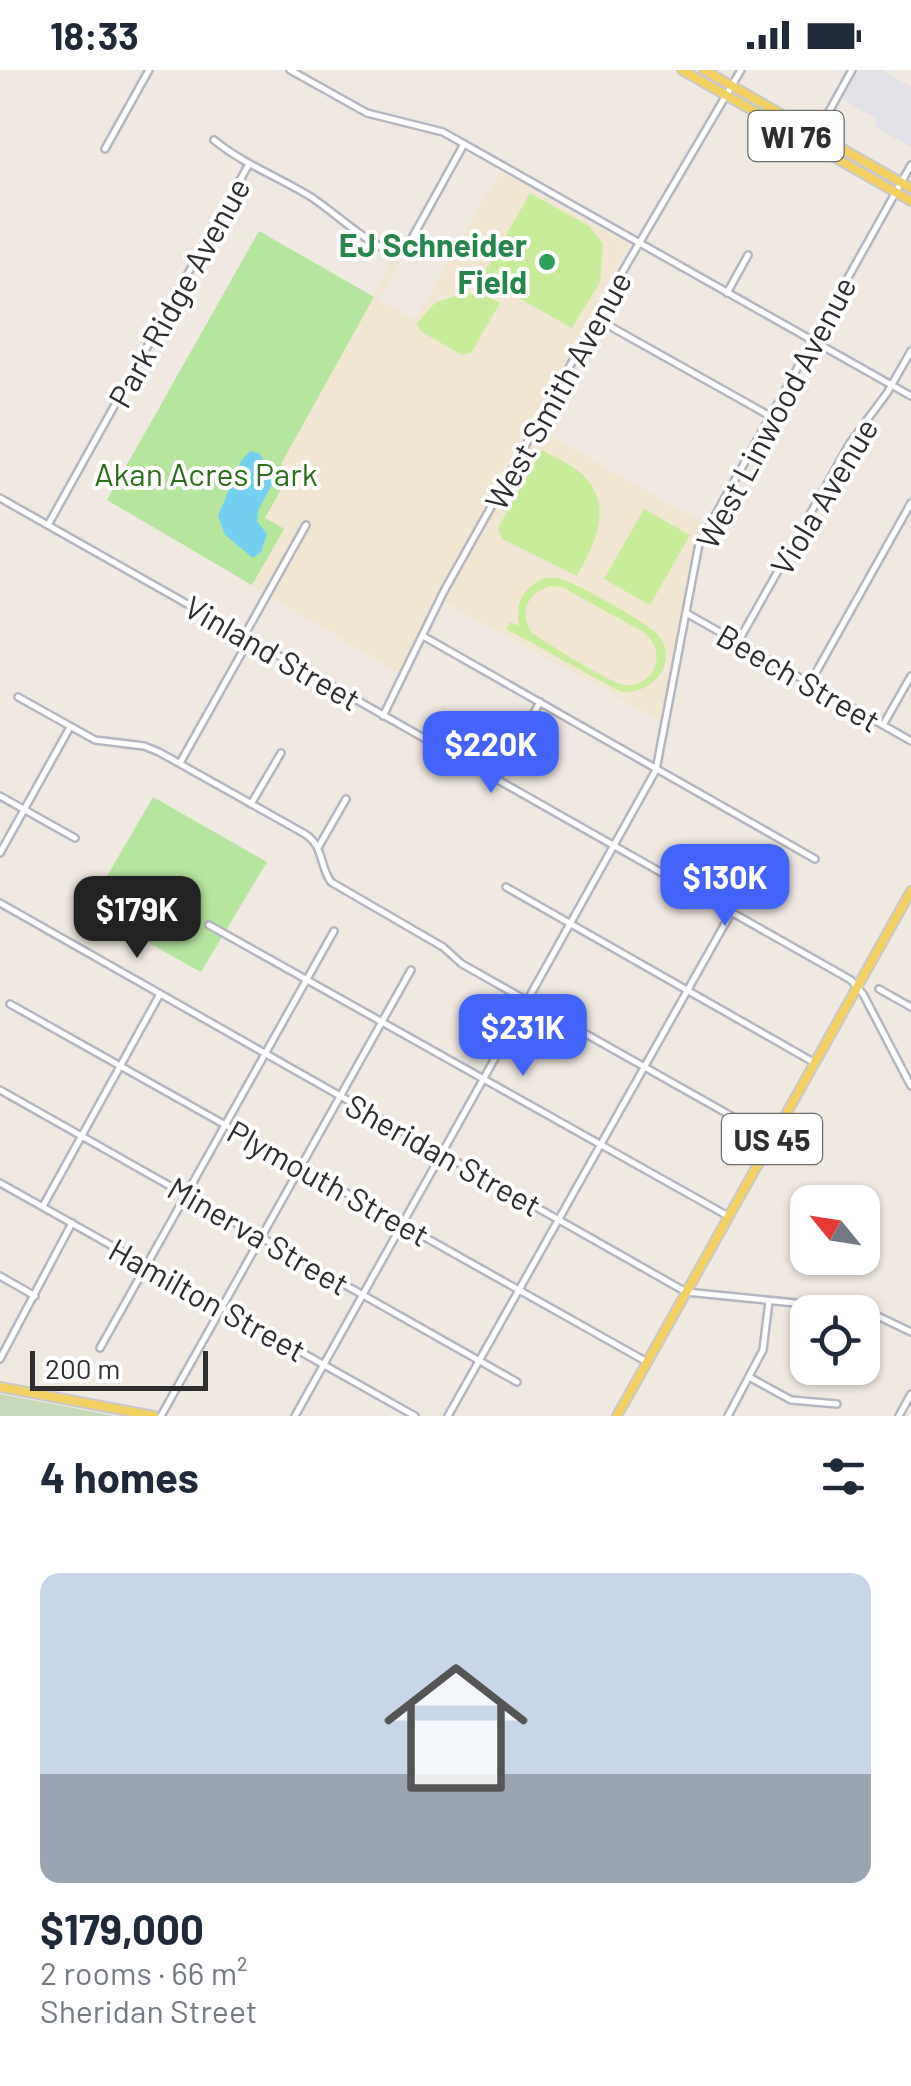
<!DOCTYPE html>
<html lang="en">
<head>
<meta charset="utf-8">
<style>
  :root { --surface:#fff; --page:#f6f6f7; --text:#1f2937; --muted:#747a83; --line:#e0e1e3; --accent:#4264fb }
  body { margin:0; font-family:Barlow,sans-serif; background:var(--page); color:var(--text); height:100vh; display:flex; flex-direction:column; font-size:38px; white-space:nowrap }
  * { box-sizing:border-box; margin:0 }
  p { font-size:32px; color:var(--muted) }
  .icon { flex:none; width:55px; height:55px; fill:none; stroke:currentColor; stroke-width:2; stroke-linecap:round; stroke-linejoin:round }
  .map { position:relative; height:1346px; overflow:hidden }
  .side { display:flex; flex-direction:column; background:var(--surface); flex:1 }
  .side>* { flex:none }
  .needle { width:65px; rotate:300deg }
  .controls { position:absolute; left:790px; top:1115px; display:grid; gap:20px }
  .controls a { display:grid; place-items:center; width:90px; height:90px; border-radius:20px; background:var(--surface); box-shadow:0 2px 8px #0004; font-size:50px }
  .scale { position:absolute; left:30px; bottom:25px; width:178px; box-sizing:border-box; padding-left:10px; border:5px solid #2e2e2e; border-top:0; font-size:28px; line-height:35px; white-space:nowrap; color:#2e2e2e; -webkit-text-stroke:8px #fff; paint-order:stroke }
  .price { position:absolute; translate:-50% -85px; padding:0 22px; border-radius:20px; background:var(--accent); color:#fff; font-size:32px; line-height:65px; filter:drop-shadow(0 2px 5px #0008) }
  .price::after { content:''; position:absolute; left:50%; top:60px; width:30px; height:22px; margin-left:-15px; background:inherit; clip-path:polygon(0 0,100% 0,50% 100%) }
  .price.selected { background:#222; color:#fff }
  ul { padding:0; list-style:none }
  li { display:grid; align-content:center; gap:20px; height:530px; padding:0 40px }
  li+li { border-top:2px solid var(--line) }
  li span { display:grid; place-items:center; height:310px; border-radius:20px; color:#555 }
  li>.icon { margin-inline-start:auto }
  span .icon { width:180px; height:180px; fill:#fffc; stroke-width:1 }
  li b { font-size:42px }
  h2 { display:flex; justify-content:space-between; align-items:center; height:120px; padding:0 40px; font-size:42px }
  .status { display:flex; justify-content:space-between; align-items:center; height:70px; padding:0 50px; background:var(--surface); direction:ltr }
  .status svg { height:28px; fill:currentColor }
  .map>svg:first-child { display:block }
  .industrial { fill:#e3e1e8 }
  .education { fill:#f0e6d1 }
  .green { fill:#b6e59e }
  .cemetery { fill:#c8d9b8 }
  .pitch { fill:#c9ec9a; fill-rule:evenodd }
  .water { fill:#75cff0 }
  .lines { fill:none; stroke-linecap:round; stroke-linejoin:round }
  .street-casing { stroke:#b4b7c1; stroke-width:10 }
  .primary-casing { stroke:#c9c9c9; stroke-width:12 }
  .street { stroke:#fff; stroke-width:5 }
  .primary { stroke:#f2d163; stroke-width:8 }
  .leisure-dot { fill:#2e9e5b; stroke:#fff; stroke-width:4 }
  .labels { text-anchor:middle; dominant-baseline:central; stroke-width:8; stroke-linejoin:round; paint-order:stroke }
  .shield { fill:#fff; stroke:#6d6d6d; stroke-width:2.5 }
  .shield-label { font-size:30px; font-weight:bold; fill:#2e2e2e }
  .leisure-label { font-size:32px; font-weight:bold; fill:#27864d; stroke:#fff; text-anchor:end }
  .street-label { font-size:32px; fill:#2e2e2e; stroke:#fff }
  .park-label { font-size:32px; fill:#2c6e1b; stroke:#fff }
</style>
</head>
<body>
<div class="status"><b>18:33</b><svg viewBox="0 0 49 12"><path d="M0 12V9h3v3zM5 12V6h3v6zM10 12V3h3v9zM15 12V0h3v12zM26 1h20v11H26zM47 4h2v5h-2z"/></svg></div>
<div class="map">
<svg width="911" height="1346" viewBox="0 0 911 1346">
  <rect width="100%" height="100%" fill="#efe9e1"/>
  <!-- industrial -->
  <path class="industrial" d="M858 0H882L911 17V77L875 57 878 50 842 29Z"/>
  <!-- education -->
  <path class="education" d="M500 101 629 175 530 354 704 454 694 475 662 651 434 526 399 603 190 479 193 460 281 394 394 188 399 192 378 230 415 250Z"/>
  <!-- green -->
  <g class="green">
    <path d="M259 161 374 227 281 394 290 404 265 448 284 459 252 515 107 430Z"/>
    <path d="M153 727 267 792 201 902 88 839Z"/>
  </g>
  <!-- cemetery -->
  <path class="cemetery" d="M0 1324 116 1346H0Z"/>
  <!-- pitch -->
  <g class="pitch">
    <path d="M530 123 589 156 603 174 600 212 572 258 485 209 484 204Z"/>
    <path d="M465 223 486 226 500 233 471 283 462 285 420 261 417 253 436 232Z"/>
    <path d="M542 380C555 388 573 395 583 405 615 436 594 475 577 506L502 469 498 458Z"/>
    <path d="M644 439 690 465 650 535 604 509Z"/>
    <path d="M545 508C552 508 555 507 561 509 576 513 650 554 658 565 680 593 652 625 621 622L506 559 510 552 519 556C514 533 524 517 545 508ZM551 516 562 517 645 563C655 573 660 585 654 599 649 611 634 618 621 614 604 609 548 574 532 563 518 542 528 522 551 516Z"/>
  </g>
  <!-- water -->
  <path class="water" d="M250 381 259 383 275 408 258 441 257 451 267 464 261 482 253 488 225 465 218 446 241 391Z"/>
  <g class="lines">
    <defs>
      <g id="street">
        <path d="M290 0 367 43 443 62 911 326"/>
        <path d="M214 70C243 94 279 107 311 127 340 146 364 173 398 184L406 179 464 74"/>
        <path d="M811 74 852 0"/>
        <path d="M105 79 149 0"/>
        <path d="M727 223 748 185"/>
        <path d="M597 249 770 346"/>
        <path d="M0 428 851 910 863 924 911 1016"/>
        <path d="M48 455 249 94"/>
        <path d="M688 544 911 671"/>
        <path d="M244 566 306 455"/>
        <path d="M423 566 815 789"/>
        <path d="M738 572 850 373 887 323 911 281"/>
        <path d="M810 613 911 433"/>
        <path d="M18 627 95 670 144 676 159 682 305 764C324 776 319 795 331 812L443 877 462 894 772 1069"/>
        <path d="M383 646 444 521 627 194 741 0"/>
        <path d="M883 655 911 606"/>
        <path d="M180 693 249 570"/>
        <path d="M498 708 540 632"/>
        <path d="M0 726 75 768"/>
        <path d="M251 734 281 683"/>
        <path d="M319 776 346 729"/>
        <path d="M0 783 69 659"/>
        <path d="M506 817 815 993"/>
        <path d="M0 833 686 1222 865 1240 911 1262"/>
        <path d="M209 855 728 1146"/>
        <path d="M879 919 911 937"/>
        <path d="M10 934 647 1292"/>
        <path d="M0 1020 517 1312"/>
        <path d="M0 1113 415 1346"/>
        <path d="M43 1136 160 924"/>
        <path d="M0 1206 35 1226"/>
        <path d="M100 1278 334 861"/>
        <path d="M0 1289 72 1153"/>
        <path d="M749 1307 791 1330 837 1334"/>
        <path d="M161 1346 411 900"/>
        <path d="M295 1346 656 700 699 474 911 95"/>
        <path d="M448 1346 731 843"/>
        <path d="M728 1346 763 1280 769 1231"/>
        <path d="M899 1346 911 1324"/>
      </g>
      <g id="primary">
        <path d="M682 0 911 131"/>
        <path d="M704 0 911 118"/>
        <path d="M0 1317 154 1346"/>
        <path d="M617 1346 911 821"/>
      </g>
    </defs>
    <!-- street casing -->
    <use href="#street" class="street-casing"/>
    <!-- primary casing -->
    <use href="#primary" class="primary-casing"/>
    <!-- street -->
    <use href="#street" class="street"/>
    <!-- primary -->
    <use href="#primary" class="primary"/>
  </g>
  <!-- markers -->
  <circle class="leisure-dot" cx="547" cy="192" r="10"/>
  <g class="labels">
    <!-- shield labels -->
    <g class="shield">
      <rect x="748.5" y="41" width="95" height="50" rx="8"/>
      <rect x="722" y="1044" width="100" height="50" rx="8"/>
    </g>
    <g class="shield-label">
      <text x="796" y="66">WI 76</text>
      <text x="772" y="1069">US 45</text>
    </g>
    <!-- leisure labels -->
    <g class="leisure-label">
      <text x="527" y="174">EJ Schneider<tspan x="527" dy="37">Field</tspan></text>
    </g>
    <!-- street labels -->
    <g class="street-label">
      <text transform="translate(178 222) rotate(-61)">Park Ridge Avenue</text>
      <text transform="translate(557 320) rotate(-61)">West Smith Avenue</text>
      <text transform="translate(775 342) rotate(-62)">West Linwood Avenue</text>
      <text transform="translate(823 426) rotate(-59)">Viola Avenue</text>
      <text transform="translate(273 582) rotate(30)">Vinland Street</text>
      <text transform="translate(799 607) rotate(30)">Beech Street</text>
      <text transform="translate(444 1084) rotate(29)">Sheridan Street</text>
      <text transform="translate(329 1112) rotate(29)">Plymouth Street</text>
      <text transform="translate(259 1165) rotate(30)">Minerva Street</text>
      <text transform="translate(208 1229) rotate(29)">Hamilton Street</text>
    </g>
    <!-- park labels -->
    <g class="park-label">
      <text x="206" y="403">Akan Acres Park</text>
    </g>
  </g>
</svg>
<div class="controls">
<a><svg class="needle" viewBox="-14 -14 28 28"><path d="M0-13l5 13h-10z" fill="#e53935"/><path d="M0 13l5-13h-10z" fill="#747a83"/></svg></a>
<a><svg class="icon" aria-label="locate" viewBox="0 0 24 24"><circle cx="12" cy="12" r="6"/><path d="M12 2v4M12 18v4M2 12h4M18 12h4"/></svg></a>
</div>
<div class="scale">200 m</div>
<b class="price" style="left:491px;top:726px">$220K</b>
<b class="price" style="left:725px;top:859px">$130K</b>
<b class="price selected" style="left:137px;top:891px">$179K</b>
<b class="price" style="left:523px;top:1009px">$231K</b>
</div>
<section class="side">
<h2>4 homes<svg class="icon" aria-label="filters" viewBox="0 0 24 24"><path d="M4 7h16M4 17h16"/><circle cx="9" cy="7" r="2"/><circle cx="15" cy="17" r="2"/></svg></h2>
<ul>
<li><span style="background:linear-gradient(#c9d6e8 65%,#9aa5b1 0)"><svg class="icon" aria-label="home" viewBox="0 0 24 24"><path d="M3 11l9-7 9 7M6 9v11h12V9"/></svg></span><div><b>$179,000</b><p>2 rooms · 66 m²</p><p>Sheridan Street</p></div></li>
</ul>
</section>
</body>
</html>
